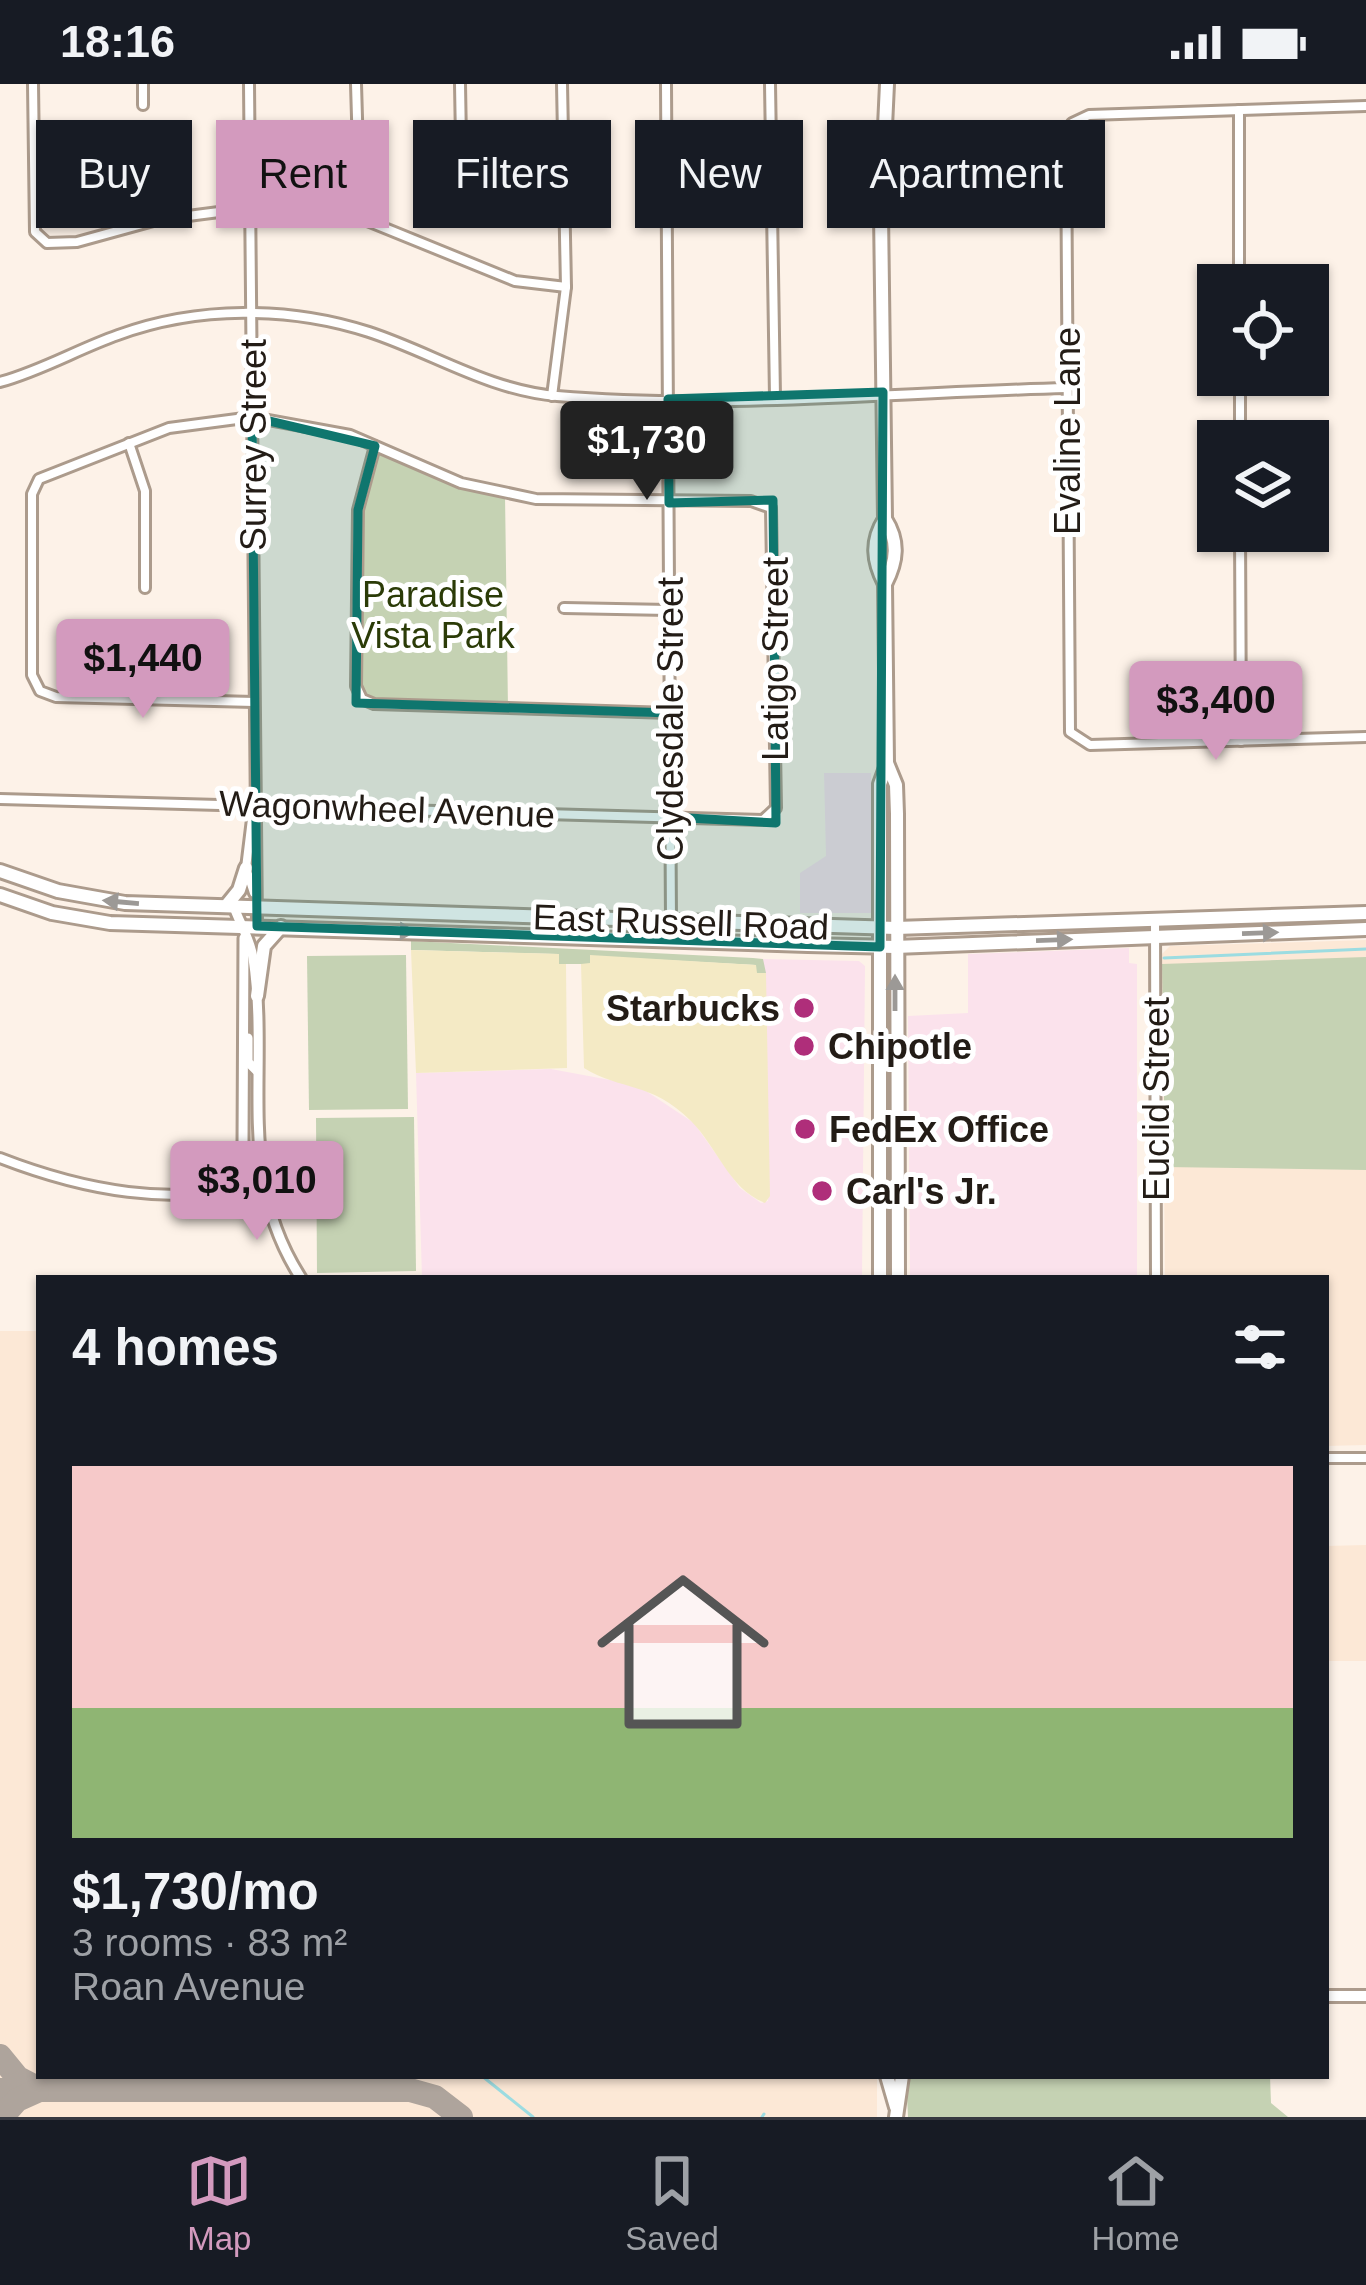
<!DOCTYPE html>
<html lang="en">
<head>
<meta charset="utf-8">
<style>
  :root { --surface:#171b24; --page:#20242c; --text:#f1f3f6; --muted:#9ea1a6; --line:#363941; --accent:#d39abe }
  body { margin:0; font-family:Helvetica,sans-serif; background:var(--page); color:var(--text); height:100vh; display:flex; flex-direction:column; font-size:45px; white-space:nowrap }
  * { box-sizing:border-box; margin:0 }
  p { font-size:39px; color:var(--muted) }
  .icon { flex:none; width:66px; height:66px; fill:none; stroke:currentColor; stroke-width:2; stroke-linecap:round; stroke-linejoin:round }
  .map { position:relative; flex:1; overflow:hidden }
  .side { position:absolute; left:36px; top:1191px; width:1293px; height:804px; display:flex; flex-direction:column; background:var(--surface); border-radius:0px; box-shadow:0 3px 9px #0004 }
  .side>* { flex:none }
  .banner { position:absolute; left:36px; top:36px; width:1296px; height:108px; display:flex; gap:24px }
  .fabs { position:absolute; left:1197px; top:180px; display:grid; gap:24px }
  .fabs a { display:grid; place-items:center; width:132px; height:132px; border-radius:0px; background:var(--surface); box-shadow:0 3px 9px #0004; font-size:60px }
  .price { position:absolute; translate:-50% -102px; padding:0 27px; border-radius:12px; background:var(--accent); color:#111; font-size:39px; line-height:78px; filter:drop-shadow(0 3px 6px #0008) }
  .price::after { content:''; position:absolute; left:50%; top:72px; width:36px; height:27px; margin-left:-18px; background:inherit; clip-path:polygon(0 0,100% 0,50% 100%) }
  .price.selected { background:#222; color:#fff }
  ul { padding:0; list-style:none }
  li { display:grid; align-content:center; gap:24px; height:636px; padding:0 36px }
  li span { display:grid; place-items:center; height:372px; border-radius:0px; color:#555 }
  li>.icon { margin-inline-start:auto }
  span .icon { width:216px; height:216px; fill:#fffc; stroke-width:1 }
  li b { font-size:51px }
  h2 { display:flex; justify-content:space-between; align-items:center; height:144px; padding:0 36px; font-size:51px }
  .pill { padding:0 42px; border-radius:0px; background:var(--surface); box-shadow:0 3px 9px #0004; font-size:42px; line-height:108px }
  .pill.selected { background:var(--accent); color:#111 }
  .status { display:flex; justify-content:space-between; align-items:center; height:84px; padding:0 60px; background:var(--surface); direction:ltr }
  .status svg { height:33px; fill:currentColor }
  .tabs { display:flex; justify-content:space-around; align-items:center; height:168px; border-top:3px solid var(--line); background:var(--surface); font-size:33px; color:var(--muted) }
  .tabs a { display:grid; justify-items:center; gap:6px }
  .tabs .selected { color:var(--accent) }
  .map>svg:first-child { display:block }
  .commercial { fill:#fbe2ec }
  .built { fill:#fce8d6 }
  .green { fill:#c5d2b3 }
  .sand { fill:#f4eac5 }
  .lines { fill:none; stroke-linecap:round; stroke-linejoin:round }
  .stream { stroke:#9cdce1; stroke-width:3 }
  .taxiway { stroke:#aea49c; stroke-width:24 }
  .minor-casing { stroke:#ac9b8c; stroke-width:14 }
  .tertiary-casing { stroke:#ac9b8c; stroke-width:15 }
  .secondary-casing { stroke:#ac9b8c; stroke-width:16 }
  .primary-casing { stroke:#ac9b8c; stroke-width:18 }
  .minor { stroke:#fff; stroke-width:8 }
  .tertiary { stroke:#fff; stroke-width:9 }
  .secondary { stroke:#fff; stroke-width:10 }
  .primary { stroke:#fff; stroke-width:12 }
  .oneway { fill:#9c9996 }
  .marked { fill:#0f766e; fill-opacity:0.2; stroke:#0f766e; stroke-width:9; stroke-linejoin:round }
  .poi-dot { fill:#af2e7a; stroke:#fff; stroke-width:4.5 }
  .labels { text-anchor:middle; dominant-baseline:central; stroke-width:10; stroke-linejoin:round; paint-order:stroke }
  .street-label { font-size:36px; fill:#231c16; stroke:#fff }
  .park-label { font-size:36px; fill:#2b3b07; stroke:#fff }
  .poi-label { font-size:36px; font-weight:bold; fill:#231c16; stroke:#fff; text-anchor:start }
</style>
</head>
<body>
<div class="status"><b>18:16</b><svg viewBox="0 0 49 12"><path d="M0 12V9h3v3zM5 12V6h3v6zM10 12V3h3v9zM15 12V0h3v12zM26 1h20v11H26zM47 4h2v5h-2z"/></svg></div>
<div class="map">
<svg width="1366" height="2033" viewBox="0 0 1366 2033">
  <rect width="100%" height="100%" fill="#fdf2e8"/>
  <!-- commercial -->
  <g class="commercial">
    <path d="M824 689H871V829H800V789L826 772Z"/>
    <path d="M1129 864V879L1137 880V1194H910L908 932 968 929V870Z"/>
    <path d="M763 875 859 877 865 882 862 1194H422L416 989 551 985 637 1001 694 1039 740 1104 761 1119 768 1117Z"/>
  </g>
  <!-- built -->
  <g class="built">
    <path d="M1366 856V1361L1326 1362V1194H1165L1162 870 1170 862Z"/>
    <path d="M0 1247H39V1992H877V2033H0Z"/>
    <path d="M1366 1461V1577H1326V1462Z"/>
  </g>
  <!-- green -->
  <g class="green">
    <path d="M380 366 505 411 508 625 370 620 359 611C359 529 348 442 380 366Z"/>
    <path d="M411 857 753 874 763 875 766 889H756V881L590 872V880H559L558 870 411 866Z"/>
    <path d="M406 871 408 1025 309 1026 307 872Z"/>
    <path d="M1366 873V1086L1165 1083 1162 880Z"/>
    <path d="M414 1033 416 1187 317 1189 316 1034Z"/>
    <path d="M906 1992H1270L1271 2019 1288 2033H908Z"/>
  </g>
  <!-- sand -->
  <g class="sand">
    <path d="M411 866 559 870V880H566L567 984 416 989Z"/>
    <path d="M590 871 756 881 757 889H766L770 1112 765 1119C728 1104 718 1064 691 1037 651 997 621 1007 584 984L581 880 590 879Z"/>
  </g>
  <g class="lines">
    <!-- stream -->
    <g class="stream">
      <path d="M1164 874 1366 865"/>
      <path d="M482 1992 533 2033"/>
      <path d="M762 2033 764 2030"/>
    </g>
    <!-- taxiway -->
    <g class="taxiway">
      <path d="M0 1972 18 1994 39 2005"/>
      <path d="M0 2006H410L435 2013 461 2033"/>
      <path d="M2 2033 17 2016 37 2007"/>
    </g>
    <defs>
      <g id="minor">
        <path d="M33 0 35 148 47 159 77 158 157 136 250 124"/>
        <path d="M143 0V21"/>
        <path d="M249 0 257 842"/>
        <path d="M356 0 360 134 515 197 566 203"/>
        <path d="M460 0 461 57"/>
        <path d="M666 0 671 838"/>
        <path d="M770 0 775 313"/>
        <path d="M1366 22 1089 31 1072 39 1066 52 1070 648 1090 661 1366 653"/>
        <path d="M1239 26V201"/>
        <path d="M1240 291V357"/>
        <path d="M0 298C41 287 78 265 118 251 197 222 289 222 369 248 433 269 488 306 557 312 725 326 898 308 1067 304"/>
        <path d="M552 312 566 203 562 0"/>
        <path d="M129 359 145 407V504"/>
        <path d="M375 362 358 426 356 602 362 615 374 620 671 629"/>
        <path d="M1240 447 1241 657"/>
        <path d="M564 524 669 526"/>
        <path d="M0 715 763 736 776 724 771 424 751 417 536 415 461 399 350 351 252 333 169 344 39 395 32 410V591L40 607 56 613 254 618"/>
        <path d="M252 735 246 784 254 809"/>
        <path d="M1155 836 1156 1194"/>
        <path d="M0 1074C85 1107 170 1122 260 1102"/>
        <path d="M1326 1374H1366"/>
      </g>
      <g id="tertiary">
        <path d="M234 823C240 840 251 857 253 874 270 987 234 1091 301 1194"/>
        <path d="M244 854 243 1062 246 1083 260 1102"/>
        <path d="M248 954V978L257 987"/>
      </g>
      <path id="secondary" d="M1326 1912H1366"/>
      <g id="primary">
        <path d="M885 435C871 457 873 477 885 500L887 679 896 701 897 730 898 1194"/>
        <path d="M885 500C897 477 899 457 885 435L881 128 887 0"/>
        <path d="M0 787 58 807 125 819 896 844 1366 829"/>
        <path d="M0 811 52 829 110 839 808 861 895 863 1366 845"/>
        <path d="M226 822 239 806 246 784"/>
        <path d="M257 912 264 862 281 843"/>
        <path d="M880 1194V700L887 681"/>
        <path d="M887 1992 896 2023"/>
        <path d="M896 2033 902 1992"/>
      </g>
    </defs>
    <!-- minor casing -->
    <use href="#minor" class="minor-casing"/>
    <!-- tertiary casing -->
    <use href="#tertiary" class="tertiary-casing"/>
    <!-- secondary casing -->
    <use href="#secondary" class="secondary-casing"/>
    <!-- primary casing -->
    <use href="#primary" class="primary-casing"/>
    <!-- minor -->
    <use href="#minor" class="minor"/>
    <!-- tertiary -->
    <use href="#tertiary" class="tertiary"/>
    <!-- secondary -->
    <use href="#secondary" class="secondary"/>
    <!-- primary -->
    <use href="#primary" class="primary"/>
  </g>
  <!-- one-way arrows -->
  <defs><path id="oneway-solid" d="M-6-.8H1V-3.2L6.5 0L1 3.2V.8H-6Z" transform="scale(3)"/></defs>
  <g class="oneway">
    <use href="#oneway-solid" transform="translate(121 818) rotate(-175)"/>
    <use href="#oneway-solid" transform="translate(397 847) rotate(2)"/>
    <use href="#oneway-solid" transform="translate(1260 849) rotate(-2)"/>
    <use href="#oneway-solid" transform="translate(1054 856) rotate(-2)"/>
    <use href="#oneway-solid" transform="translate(895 909) rotate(-90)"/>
  </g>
  <!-- marked area -->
  <path class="marked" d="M883 308 880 863 257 842 252 333 375 362 358 426 356 619 671 629V733L776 739 773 416 669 419 668 315Z"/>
  <!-- markers -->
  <g class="poi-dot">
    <circle cx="804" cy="924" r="12"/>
    <circle cx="804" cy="962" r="12"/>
    <circle cx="805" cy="1045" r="12"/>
    <circle cx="822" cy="1107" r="12"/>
  </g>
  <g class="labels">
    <!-- street labels -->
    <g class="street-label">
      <text transform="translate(1067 347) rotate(-90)">Evaline Lane</text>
      <text transform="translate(253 361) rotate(-90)">Surrey Street</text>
      <text transform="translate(775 575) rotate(-90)">Latigo Street</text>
      <text transform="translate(670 635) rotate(-90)">Clydesdale Street</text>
      <text transform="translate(387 725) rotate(2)">Wagonwheel Avenue</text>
      <text transform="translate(681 838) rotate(2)">East Russell Road</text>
      <text transform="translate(1156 1015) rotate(-90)">Euclid Street</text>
    </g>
    <!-- park labels -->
    <g class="park-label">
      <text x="433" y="510">Paradise<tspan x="433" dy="41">Vista Park</tspan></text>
    </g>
    <!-- poi labels -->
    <g class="poi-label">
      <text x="780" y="924" text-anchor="end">Starbucks</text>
      <text x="828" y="962">Chipotle</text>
      <text x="829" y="1045">FedEx Office</text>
      <text x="846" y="1107">Carl's Jr.</text>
    </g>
  </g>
</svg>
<div class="fabs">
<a><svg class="icon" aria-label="locate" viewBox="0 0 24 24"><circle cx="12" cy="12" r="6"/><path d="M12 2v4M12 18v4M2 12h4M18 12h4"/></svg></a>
<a><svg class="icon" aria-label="layers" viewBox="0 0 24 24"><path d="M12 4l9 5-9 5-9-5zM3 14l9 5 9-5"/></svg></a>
</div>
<b class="price selected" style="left:647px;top:419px">$1,730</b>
<b class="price" style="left:143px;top:637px">$1,440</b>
<b class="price" style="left:1216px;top:679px">$3,400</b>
<b class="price" style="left:257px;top:1159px">$3,010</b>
<div class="banner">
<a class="pill">Buy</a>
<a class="pill selected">Rent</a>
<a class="pill">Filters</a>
<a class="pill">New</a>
<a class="pill">Apartment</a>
</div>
<section class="side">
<h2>4 homes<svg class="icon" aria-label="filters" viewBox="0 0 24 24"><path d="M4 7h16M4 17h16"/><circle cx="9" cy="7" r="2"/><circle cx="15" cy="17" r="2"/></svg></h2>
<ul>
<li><span style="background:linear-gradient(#f6c9c9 65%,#8fb573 0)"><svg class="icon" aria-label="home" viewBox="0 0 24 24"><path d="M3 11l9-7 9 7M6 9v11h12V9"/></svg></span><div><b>$1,730/mo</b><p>3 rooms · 83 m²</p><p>Roan Avenue</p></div></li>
</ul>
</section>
</div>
<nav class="tabs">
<a class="selected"><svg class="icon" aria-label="map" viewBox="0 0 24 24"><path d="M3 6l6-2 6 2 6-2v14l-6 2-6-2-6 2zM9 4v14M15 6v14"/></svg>Map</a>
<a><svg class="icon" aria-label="saved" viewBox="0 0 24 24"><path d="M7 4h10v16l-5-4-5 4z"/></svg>Saved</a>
<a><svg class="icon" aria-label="home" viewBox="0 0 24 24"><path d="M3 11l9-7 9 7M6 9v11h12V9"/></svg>Home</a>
</nav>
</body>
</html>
